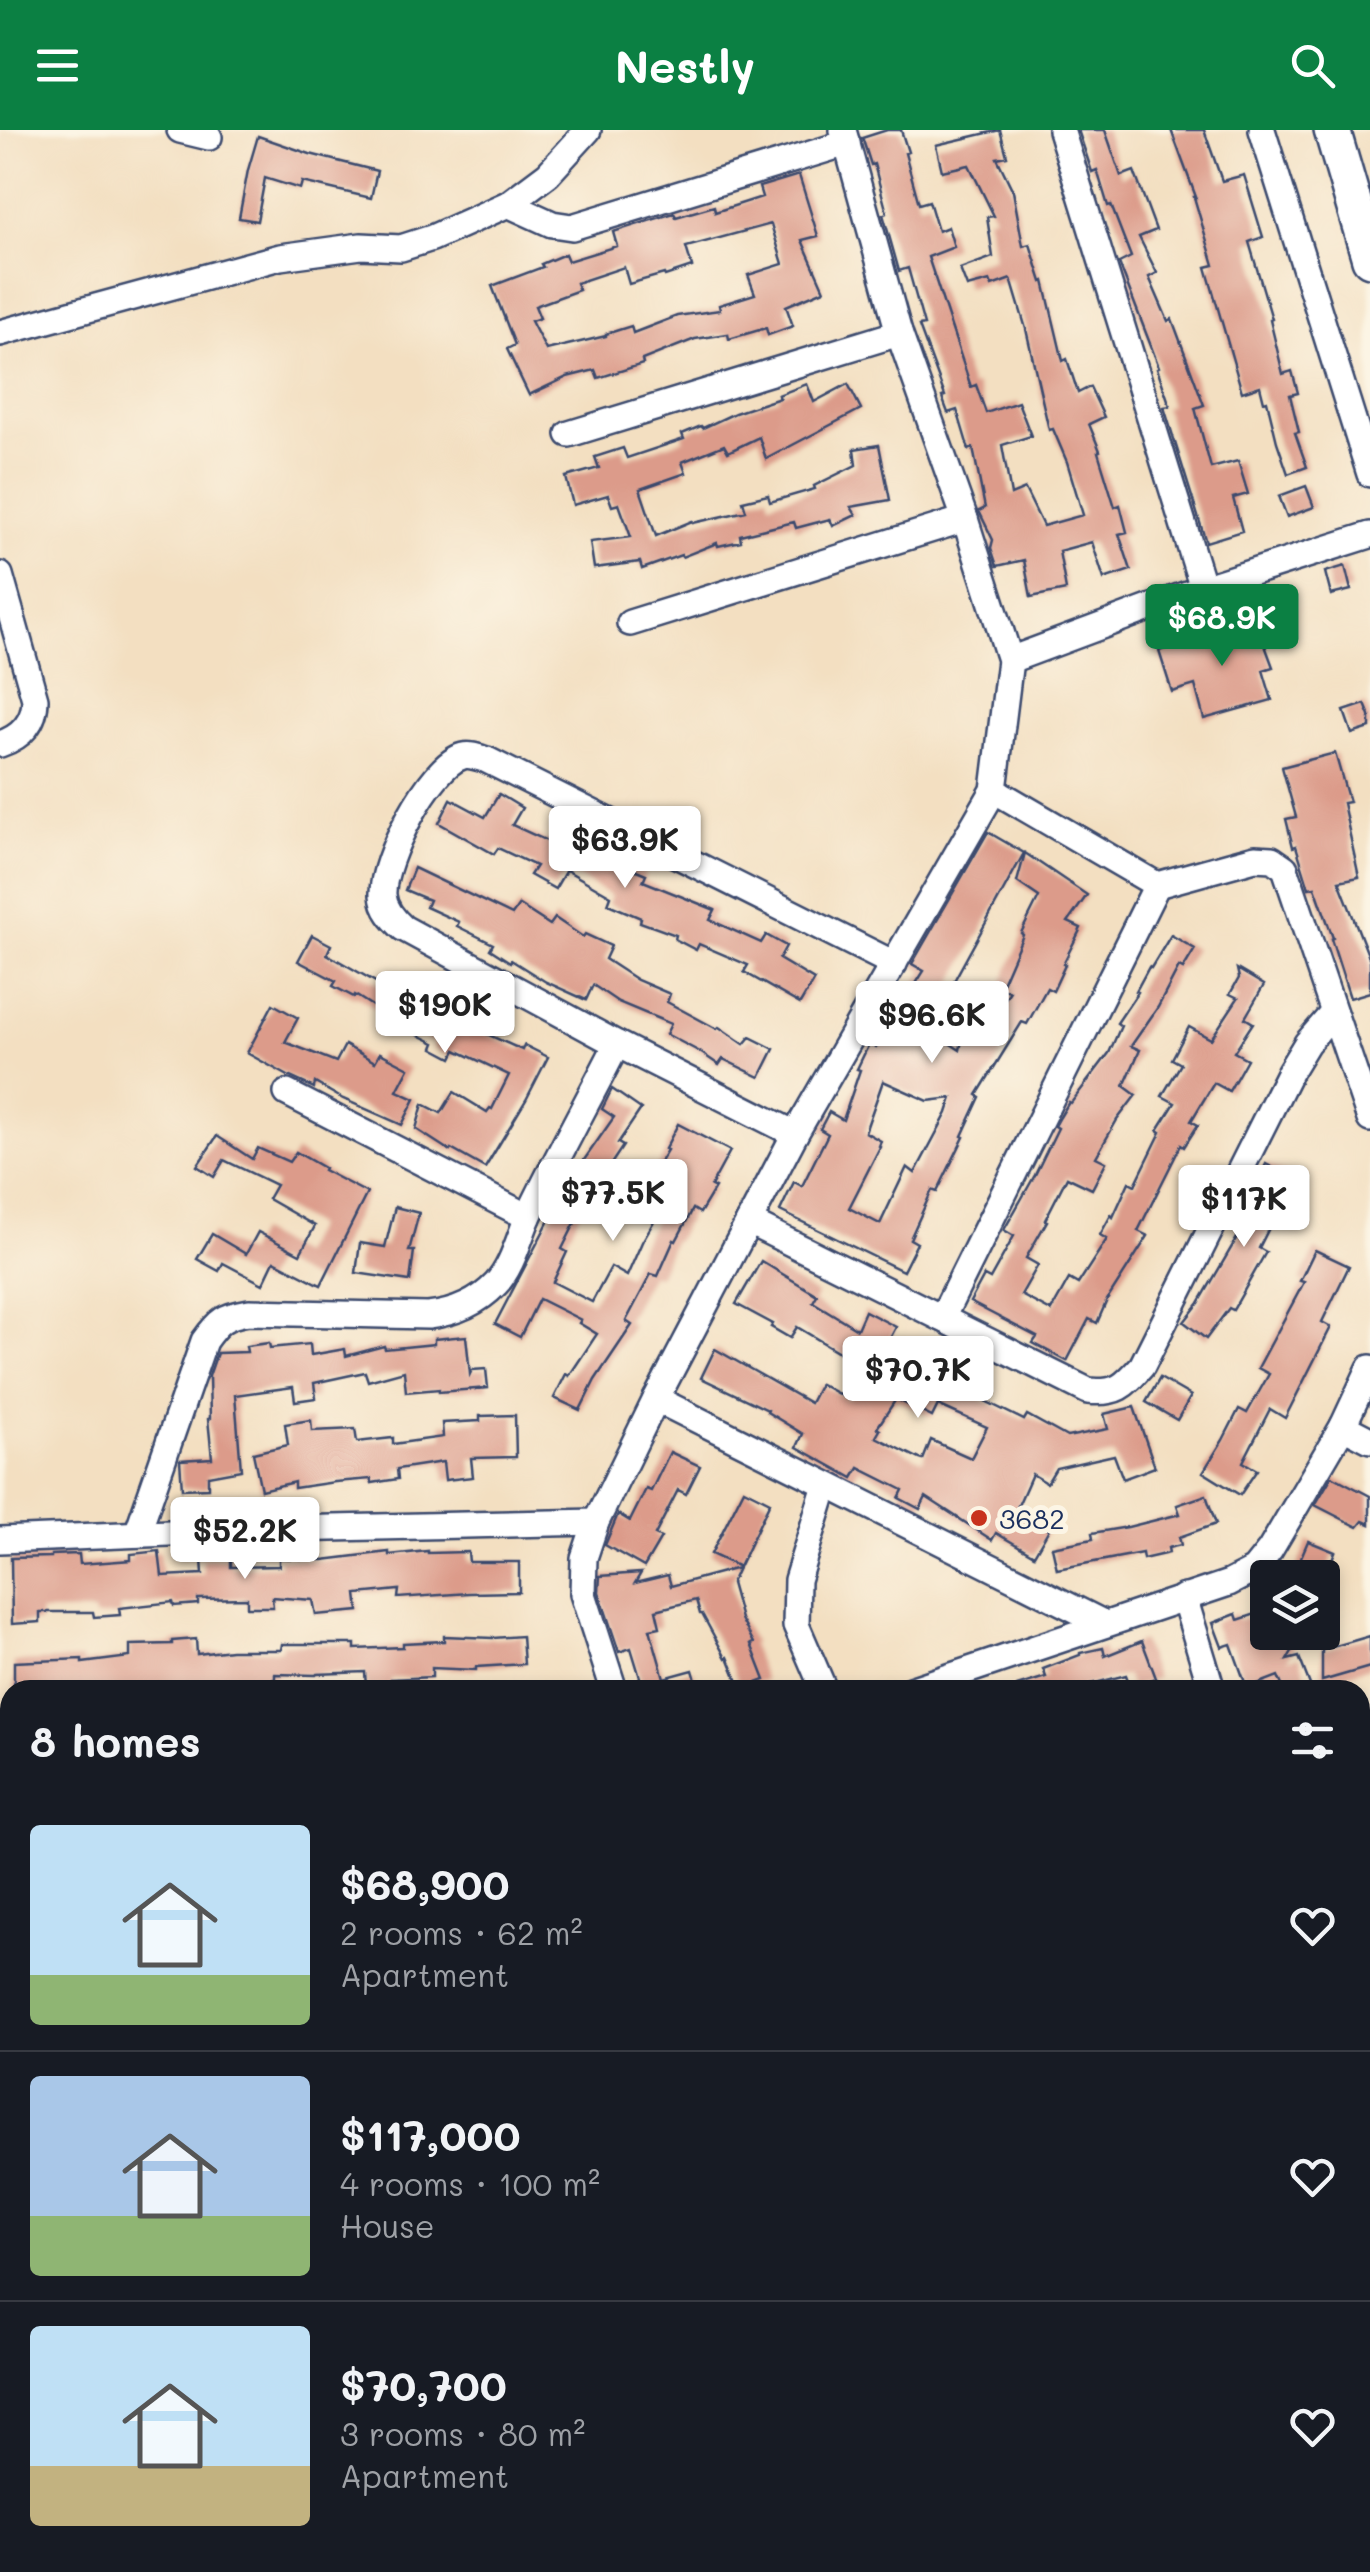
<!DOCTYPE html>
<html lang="en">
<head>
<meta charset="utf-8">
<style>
  :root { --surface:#171b24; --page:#242831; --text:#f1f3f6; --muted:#9ea1a6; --line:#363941; --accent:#0b8043 }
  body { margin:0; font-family:Mali,sans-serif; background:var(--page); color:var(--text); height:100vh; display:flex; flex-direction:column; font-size:38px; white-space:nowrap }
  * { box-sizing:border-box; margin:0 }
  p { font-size:32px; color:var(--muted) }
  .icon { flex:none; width:55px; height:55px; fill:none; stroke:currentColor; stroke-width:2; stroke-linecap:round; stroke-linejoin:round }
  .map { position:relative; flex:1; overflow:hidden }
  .drawer { position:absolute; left:0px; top:1550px; width:1370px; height:892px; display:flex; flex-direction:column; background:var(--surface); border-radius:30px 30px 0 0; box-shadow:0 5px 15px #0003 }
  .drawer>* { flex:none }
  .buttons { position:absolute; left:1250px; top:1430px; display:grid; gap:20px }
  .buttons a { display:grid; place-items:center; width:90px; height:90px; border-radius:10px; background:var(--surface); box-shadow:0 5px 15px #0003; font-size:50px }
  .price { position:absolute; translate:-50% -85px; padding:0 22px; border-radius:10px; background:#fff; color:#222; font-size:32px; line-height:65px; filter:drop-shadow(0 2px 5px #0008) }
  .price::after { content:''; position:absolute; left:50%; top:60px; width:30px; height:22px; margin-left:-15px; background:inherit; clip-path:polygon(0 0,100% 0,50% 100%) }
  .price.active { background:var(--accent); color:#fff }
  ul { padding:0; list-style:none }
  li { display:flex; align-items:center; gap:30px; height:250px; padding:0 30px }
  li+li { border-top:2px solid var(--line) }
  li span { display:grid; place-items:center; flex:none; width:280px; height:200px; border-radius:10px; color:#555 }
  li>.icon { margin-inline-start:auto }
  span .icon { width:120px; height:120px; fill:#fffc; stroke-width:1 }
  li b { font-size:42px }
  h2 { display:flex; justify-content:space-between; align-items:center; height:120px; padding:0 30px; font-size:42px }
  header { display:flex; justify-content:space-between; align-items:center; height:130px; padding:0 30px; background:var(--accent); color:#fff; font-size:45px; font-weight:700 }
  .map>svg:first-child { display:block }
  .building { fill:#dc9b8a; fill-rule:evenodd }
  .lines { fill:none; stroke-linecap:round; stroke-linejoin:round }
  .street-casing { stroke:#3b496d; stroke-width:30 }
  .secondary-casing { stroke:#3b496d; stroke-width:40 }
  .path { stroke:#3b496d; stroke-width:4; stroke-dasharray:2.5 8; stroke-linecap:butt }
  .street { stroke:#fff; stroke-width:25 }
  .secondary { stroke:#fff; stroke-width:35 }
  .poi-dot { fill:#c8321e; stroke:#fcf5e5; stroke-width:4 }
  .labels { text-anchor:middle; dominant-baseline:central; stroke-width:10; stroke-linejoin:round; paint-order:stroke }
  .poi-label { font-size:28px; fill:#1b2f5e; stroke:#fcf5e5; text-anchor:start }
</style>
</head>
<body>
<header><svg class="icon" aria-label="menu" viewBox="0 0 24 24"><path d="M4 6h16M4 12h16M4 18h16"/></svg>Nestly<svg class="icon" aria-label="search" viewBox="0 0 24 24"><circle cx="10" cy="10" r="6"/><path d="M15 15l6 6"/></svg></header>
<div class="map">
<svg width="1370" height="2442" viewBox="0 0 1370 2442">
  <rect width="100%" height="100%" fill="#fcf5e5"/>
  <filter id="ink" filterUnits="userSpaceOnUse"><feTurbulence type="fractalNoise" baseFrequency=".01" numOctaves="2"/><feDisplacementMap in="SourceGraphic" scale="20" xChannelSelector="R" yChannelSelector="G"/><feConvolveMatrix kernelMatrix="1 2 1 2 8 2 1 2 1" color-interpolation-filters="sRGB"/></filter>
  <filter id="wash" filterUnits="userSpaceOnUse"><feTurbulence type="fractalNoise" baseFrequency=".0048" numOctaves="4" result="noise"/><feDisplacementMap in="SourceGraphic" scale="40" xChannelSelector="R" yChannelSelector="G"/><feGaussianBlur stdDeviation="2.25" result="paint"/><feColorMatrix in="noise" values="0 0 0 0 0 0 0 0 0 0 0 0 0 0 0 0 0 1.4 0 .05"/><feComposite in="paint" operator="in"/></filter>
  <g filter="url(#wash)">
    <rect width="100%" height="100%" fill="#f3dfc1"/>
    <g id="blocks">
      <!-- building -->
      <g class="building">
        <path d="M887 0H901L908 22 905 23 919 74 929 71 938 101 948 97 954 117 928 127 971 257 976 255 986 283 1018 272 1031 306 1002 315 1011 365 1025 359 1043 396 1083 385 1067 332 1053 299 1049 300 1026 199 1011 149 992 156 990 151 967 157 960 139 993 127 987 87 994 86 969 35 942 41 936 15 1000 0 1007 26 997 28 1013 61 1023 116 1030 114 1042 152 1044 151 1063 231 1067 229 1078 263 1090 257 1104 287 1089 294 1100 321 1098 322 1115 377 1120 375 1127 402 1119 404 1131 440 1104 449 1092 412 1059 421 1066 460 1031 467 1024 430 997 436 991 418 993 410 979 381 985 378 973 318 969 320 957 280 948 283 942 267 945 266 919 196 924 195 908 138 899 141 883 84 887 83 874 34 871 35 863 10 862 8Z"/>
        <path d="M1078 0H1105L1121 46 1134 41 1156 100 1139 107 1157 143 1149 147 1168 191 1172 189 1204 275 1195 278 1211 338 1238 331 1248 364 1233 368 1242 401 1206 412 1164 277 1170 276 1157 238 1159 237 1119 133 1131 127 1111 75 1108 76 1097 40 1092 42Z"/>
        <path d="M1171 0H1204L1222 51 1244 45 1263 107 1249 112 1272 189 1270 190 1283 244 1292 241 1298 263 1290 265 1299 302 1295 303 1307 337 1288 344 1277 312 1267 271 1264 272 1260 256 1242 262 1206 137 1214 135 1194 67H1196Z"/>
        <path d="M258 6 310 24 377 41 371 68 302 52 300 59 265 48 257 91 239 88 248 40Z"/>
        <path d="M799 45 818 106 802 110 824 160 786 176 793 196 768 205 766 198 729 209 728 204 695 209 642 230 643 234 598 248 595 240 567 247 529 265 507 219 515 215 492 156 543 137 541 134 565 124 568 131 617 116 613 102 674 83 676 87 714 76 715 82 762 67 759 57ZM771 94 783 134 748 145 755 164 719 175 720 180 677 186 633 203 631 196 606 204V206L546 220 531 191 540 188 535 176 579 160 576 153 624 137 629 154 664 144 665 146 692 137 686 117Z"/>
        <path d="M807 254 814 272 848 254 861 279 766 329 759 307 728 322 724 315 682 332 686 343 640 359 656 406 692 391 693 393 746 381 743 371 768 365 770 372 815 359 814 356 856 335 854 319 879 315 890 370 851 377 856 385 833 396 830 389 796 398 794 392 740 405 741 411 718 416 717 413 682 427 681 425 642 439 640 432 594 438 590 412 631 407 619 374 612 376 608 365 573 375 566 347 599 338 595 327 623 318 627 328 684 309 682 304 701 296 703 298 735 283 780 268 778 265Z"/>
        <path d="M1306 356 1314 377 1287 387 1279 366Z"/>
        <path d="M1345 436 1351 460 1331 465 1325 442Z"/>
        <path d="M1256 491 1273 537 1263 540 1272 570 1204 589 1195 555 1172 562 1159 521Z"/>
        <path d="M1365 574 1370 586V598L1352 604 1344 581Z"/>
        <path d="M1335 623 1349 672 1343 673 1359 747 1339 751 1370 830V862L1350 868 1331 809 1333 808 1315 757 1309 758 1296 716 1293 717 1286 689 1296 687 1282 637Z"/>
        <path d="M499 664 522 678 512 695 549 712 559 695 584 709 581 714 623 738 624 735 646 744 643 751 715 780 710 790 761 813 766 805 786 816 779 829 814 850 800 874 744 842 748 835 699 814 696 820 675 809 676 805 640 792 641 788 608 774 611 766 566 740 555 759 530 745 536 736 498 718 494 724 439 693 451 669 485 687Z"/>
        <path d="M988 702 1024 723 944 869 924 897 960 920 966 892 986 897 1010 861 1000 858 1023 805 1021 803 1039 767 1017 752 1025 723 1087 765 1068 792 1081 798 1063 834 1065 835 1053 861 1047 858 1027 894 1022 892 977 965 980 967 962 1006 964 1007 937 1062 932 1060 910 1109 917 1113 903 1141 780 1081 794 1052 802 1056 828 1004 820 999 829 982 843 990 860 940 857 939 869 914 876 917 924 841 912 834ZM883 951 928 971 952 968 947 983 915 1043 907 1037 880 1094 849 1078 880 1017 879 1016 881 1011 865 1002Z"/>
        <path d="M414 738 512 785 519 775 550 795 555 788 583 807 585 804 611 816 605 829 637 850 670 864 667 872 717 899 719 897 744 914 750 907 774 919 760 947 723 929 719 935 700 922 666 904 671 894 618 872 593 855 586 870 546 852 511 830 510 832 490 819 493 814 457 796 459 792 426 777 429 770 405 760Z"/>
        <path d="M312 805 331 815 327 824 381 855 383 851 411 869 418 854 476 883 469 896 522 920 524 915 548 927 526 970 485 1038 451 1019 450 1021 416 999 423 974 441 983 454 962 487 982 490 978 492 979 509 945 456 920 452 928 433 918 435 913 398 895 399 893 355 865 354 867 333 856 336 851 298 831Z"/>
        <path d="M1171 805 1195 819 1183 839 1179 837 1158 877 1131 916 1140 920 1124 956 1136 965 1117 990 1096 1027 1106 1032 1092 1059 1067 1047 1045 1090 1047 1091 1026 1128 1038 1135 1021 1165 1051 1181 1069 1149 1078 1154 1107 1109 1100 1105 1111 1085 1113 1087 1129 1052 1135 1055 1161 1002 1158 1000 1175 973 1162 966 1181 934 1172 929 1189 897 1211 909 1238 868 1230 864 1239 848 1237 839 1264 855 1245 888 1253 893 1234 922 1247 929 1229 961 1214 953 1191 991 1198 995 1184 1017 1181 1015 1138 1101 1148 1106 1107 1170 1097 1193 1089 1189 1067 1231 1033 1213 1037 1207 970 1172 984 1146 990 1149 1014 1106 1004 1100 1035 1045 1058 998 1055 996 1060 987 1069 972 1071 973 1109 923 1121 896 1117 893 1138 862 1136 861 1149 837 1151 838Z"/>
        <path d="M273 874 298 888 285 912 336 932 345 915 375 932 380 923 409 938 397 961 415 969 402 995 343 969 315 953 314 958 290 947 247 923Z"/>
        <path d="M612 959 641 979 618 1013 623 1016 611 1034 576 1076 582 1079 562 1119 567 1122 553 1152 592 1172 611 1137 627 1146 642 1112 669 1065 648 1052 667 1020 665 1019 678 994 730 1021 711 1056 715 1058 700 1083 693 1079 676 1111 674 1110 658 1146 651 1144 626 1191 632 1195 595 1250 580 1280 554 1268 566 1244 569 1246 597 1204 579 1193 581 1190 539 1169 520 1207 495 1194 568 1054 565 1052 582 1033 614 987 602 979Z"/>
        <path d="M217 1006 252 1029 258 1018 289 1032 296 1022 324 1038 323 1040 367 1063 321 1155 274 1131 263 1154 223 1133 219 1141 197 1129 212 1104 246 1124 258 1102 300 1124 315 1096 268 1069 276 1055 224 1030 214 1047 197 1036Z"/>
        <path d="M1266 1034 1302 1053 1288 1078 1281 1074 1259 1118 1266 1122 1233 1180 1229 1178 1206 1209 1184 1192 1199 1173 1244 1096 1238 1093Z"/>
        <path d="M395 1077 419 1083 409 1121H414L410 1151 356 1143 360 1113 385 1117Z"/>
        <path d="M1315 1120 1349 1136 1322 1192 1331 1197 1285 1288 1270 1279 1243 1332 1257 1340 1240 1365 1203 1342 1223 1310 1239 1279 1247 1283 1269 1244 1258 1238 1304 1152 1300 1151Z"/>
        <path d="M761 1131 817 1165 813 1172 857 1199 865 1181 896 1197 883 1222 958 1256 961 1249 985 1260 981 1269 1024 1290 1027 1285 1067 1307 1108 1299 1104 1284 1134 1277 1155 1337 1123 1349 1114 1325 1056 1338 1047 1353 1032 1344 1016 1380 1049 1399 1034 1425 996 1403 992 1410 926 1367 920 1379 899 1368 903 1360 859 1338 853 1348 797 1317 803 1304 767 1282 768 1280 701 1248 715 1219 810 1273 820 1254 848 1269 867 1239 797 1197 790 1208 771 1197 773 1194 736 1174ZM896 1269 932 1287 938 1275 987 1297 971 1328 931 1310 923 1330 920 1329 876 1307 880 1300 877 1298Z"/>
        <path d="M466 1206 470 1244 472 1240 486 1239 488 1258 439 1262V1259L406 1262 404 1241 368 1251 365 1242 314 1253 316 1268 295 1271 293 1257 235 1265 241 1340 208 1346V1358L182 1359 180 1330 212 1328 208 1289 210 1288 209 1246 217 1223 247 1222 246 1216 269 1213 270 1218 310 1214 311 1225 345 1219 346 1226 384 1216 385 1219 434 1214V1209Z"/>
        <path d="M1160 1248 1191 1266 1177 1290 1146 1272Z"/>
        <path d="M515 1285 516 1327 471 1328 473 1347 445 1350 443 1332 397 1339 398 1349 372 1353 371 1349 335 1352 294 1358V1352L261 1360 253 1323 288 1315 285 1294 311 1290 312 1301 355 1299 357 1312 393 1308V1314L443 1307 442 1293 480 1291V1286Z"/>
        <path d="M670 1322 700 1336 686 1364 678 1360 655 1405 661 1408 644 1437 605 1415 618 1384 630 1391 646 1359 651 1361Z"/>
        <path d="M1332 1346 1370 1366V1394L1363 1391 1358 1397 1315 1375Z"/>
        <path d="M744 1359 770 1372 739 1437 711 1424Z"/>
        <path d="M1206 1365 1216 1394 1179 1407 1181 1415 1168 1418 1169 1423 1143 1429 1142 1423 1057 1439 1052 1417 1093 1409 1092 1403 1128 1397 1180 1384 1177 1375Z"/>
        <path d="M1308 1411 1335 1422 1324 1448H1292Z"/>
        <path d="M159 1421 162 1446 203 1444 202 1429 231 1428V1437L279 1436V1428L323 1430 389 1422V1425L428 1421V1423L468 1422 469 1432H519V1462L469 1463 398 1468 399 1460 357 1464 359 1481 316 1485 313 1470 272 1467 273 1477H247V1468L198 1469V1474L174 1476 173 1472 119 1478 120 1485 94 1487 93 1482H40V1492L12 1494 11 1428 51 1427V1425L79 1424 80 1434 131 1430V1424Z"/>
        <path d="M738 1438 731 1453 741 1489 754 1513 751 1514 765 1550 741 1559 728 1527 726 1528 702 1484H700L696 1470 656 1480 660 1497 650 1499 664 1548 693 1540 699 1560H640L639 1555 642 1554 631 1518 619 1522 599 1462 600 1446 641 1443 635 1453 668 1445 671 1456Z"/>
        <path d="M1268 1480V1502H1291L1295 1516 1287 1530 1299 1527 1312 1560H1284L1278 1546 1247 1558 1231 1514 1222 1517 1213 1493 1236 1484 1238 1490Z"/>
        <path d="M444 1506 493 1508 522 1506 524 1534 476 1537V1540L432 1538V1547L391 1549V1556L366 1557 365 1542 317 1544 316 1545 275 1544V1549L234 1550V1554L161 1560H14V1532L82 1529V1533L130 1527V1515L172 1514V1511L196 1509 197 1524 231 1520H281L282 1514H355V1519L403 1517V1513L444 1511Z"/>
        <path d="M1370 1506V1537L1322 1551V1520Z"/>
        <path d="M1142 1511 1156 1548 1131 1558 1126 1545 1080 1557 1082 1560H1017V1556L1046 1547 1043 1539 1080 1525V1523L1103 1518 1105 1526Z"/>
      </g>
    </g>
  </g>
  <g filter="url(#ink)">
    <use href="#blocks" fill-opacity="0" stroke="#3b496d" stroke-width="2.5"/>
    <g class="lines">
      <defs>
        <g id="street">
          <path d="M180 0 209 7"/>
          <path d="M588 0 548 44 508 74 552 94 572 97 847 13"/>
          <path d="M1061 0 1203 458"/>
          <path d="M1262 0 1370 344"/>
          <path d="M0 203 280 127 361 116 401 118 432 108 508 74"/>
          <path d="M569 304 899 203"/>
          <path d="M0 445 35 569C35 592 22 607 0 614"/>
          <path d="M630 493 965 389"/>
          <path d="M1010 530 1203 458 1370 405"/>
          <path d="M994 660 1157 755 1255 728 1272 729 1285 738 1370 989"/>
          <path d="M287 963 528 1087"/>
          <path d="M795 1004 617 914 403 798C393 789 384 779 383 765 381 732 430 635 463 626 471 624 480 628 487 630L894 834"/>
          <path d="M749 1092 1088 1261C1117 1264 1124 1256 1142 1236L1290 941 1307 913 1333 883"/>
          <path d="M942 1188 1157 755"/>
          <path d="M656 1269 1105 1494"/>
          <path d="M1343 1296 1370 1310"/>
          <path d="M137 1404 204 1211C219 1190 224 1186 249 1182L428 1186C454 1183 477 1174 496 1154 513 1136 519 1107 529 1085 557 1027 588 971 617 914"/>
          <path d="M0 1410 242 1400 596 1392"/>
          <path d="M1184 1467 1212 1560"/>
          <path d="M614 1560 583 1464 584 1428 596 1392 656 1269 795 1004 994 660 1010 530 965 389 899 203 843 0"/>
          <path d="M824 1560 796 1495 797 1450 826 1355"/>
          <path d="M910 1560 1229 1453 1254 1440 1270 1420 1343 1296 1370 1238"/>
          <path d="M0 1596 10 1595"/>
          <path d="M1360 1609 1370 1606"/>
          <path d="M1360 1756 1370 1753"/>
          <path d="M1360 1777 1370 1807"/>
          <path d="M1360 2294 1370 2291"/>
          <path d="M1360 2396 1370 2427"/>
          <path d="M556 2432 559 2442"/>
          <path d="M767 2432 770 2442"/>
          <path d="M251 2442 277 2432"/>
          <path d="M866 2442 892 2432"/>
        </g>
        <g id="secondary">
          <path d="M1332 0 1370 129"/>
          <path d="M1360 1686 1370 1682"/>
          <path d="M0 1979 10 1978"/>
        </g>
      </defs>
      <!-- street casing -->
      <use href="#street" class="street-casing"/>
      <!-- secondary casing -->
      <use href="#secondary" class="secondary-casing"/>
      <!-- path -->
      <g class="path">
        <path d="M1360 2043 1370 2040"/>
        <path d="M219 2442 225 2432"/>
      </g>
      <!-- street -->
      <use href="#street" class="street"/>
      <!-- secondary -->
      <use href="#secondary" class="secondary"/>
    </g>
  </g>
  <!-- markers -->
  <circle class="poi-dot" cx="979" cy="1388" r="10"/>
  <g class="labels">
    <!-- poi labels -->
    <g class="poi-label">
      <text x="999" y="1388">3682</text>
    </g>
  </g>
</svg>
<div class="buttons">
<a><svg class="icon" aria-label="layers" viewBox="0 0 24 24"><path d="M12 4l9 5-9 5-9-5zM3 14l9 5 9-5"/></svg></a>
</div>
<b class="price active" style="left:1222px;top:539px">$68.9K</b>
<b class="price" style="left:625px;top:761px">$63.9K</b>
<b class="price" style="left:445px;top:926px">$190K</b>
<b class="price" style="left:932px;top:936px">$96.6K</b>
<b class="price" style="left:613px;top:1114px">$77.5K</b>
<b class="price" style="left:1244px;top:1120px">$117K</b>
<b class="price" style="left:918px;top:1291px">$70.7K</b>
<b class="price" style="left:245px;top:1452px">$52.2K</b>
<section class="drawer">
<h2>8 homes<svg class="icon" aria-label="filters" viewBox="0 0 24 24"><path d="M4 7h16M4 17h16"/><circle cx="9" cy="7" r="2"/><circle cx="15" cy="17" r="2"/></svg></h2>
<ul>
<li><span style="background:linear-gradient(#bfe0f5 75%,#8fb573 0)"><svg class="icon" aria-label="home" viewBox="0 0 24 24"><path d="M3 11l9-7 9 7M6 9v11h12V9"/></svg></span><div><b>$68,900</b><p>2 rooms · 62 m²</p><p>Apartment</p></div><svg class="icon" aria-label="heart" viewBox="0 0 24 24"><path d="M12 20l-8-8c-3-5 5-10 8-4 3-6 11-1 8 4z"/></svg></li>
<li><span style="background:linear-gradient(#a9c7e8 70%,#8fb573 0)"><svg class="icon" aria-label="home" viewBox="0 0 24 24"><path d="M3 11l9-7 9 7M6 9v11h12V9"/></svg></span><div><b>$117,000</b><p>4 rooms · 100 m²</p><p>House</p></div><svg class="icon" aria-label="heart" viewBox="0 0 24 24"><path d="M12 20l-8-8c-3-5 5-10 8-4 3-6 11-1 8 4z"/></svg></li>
<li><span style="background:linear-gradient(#bfe0f5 70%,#c2b280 0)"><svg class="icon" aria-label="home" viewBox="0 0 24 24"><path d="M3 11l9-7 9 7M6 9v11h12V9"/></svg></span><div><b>$70,700</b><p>3 rooms · 80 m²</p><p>Apartment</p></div><svg class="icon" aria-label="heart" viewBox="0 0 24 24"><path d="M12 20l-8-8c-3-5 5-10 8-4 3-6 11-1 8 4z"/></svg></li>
</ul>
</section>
</div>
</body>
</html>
